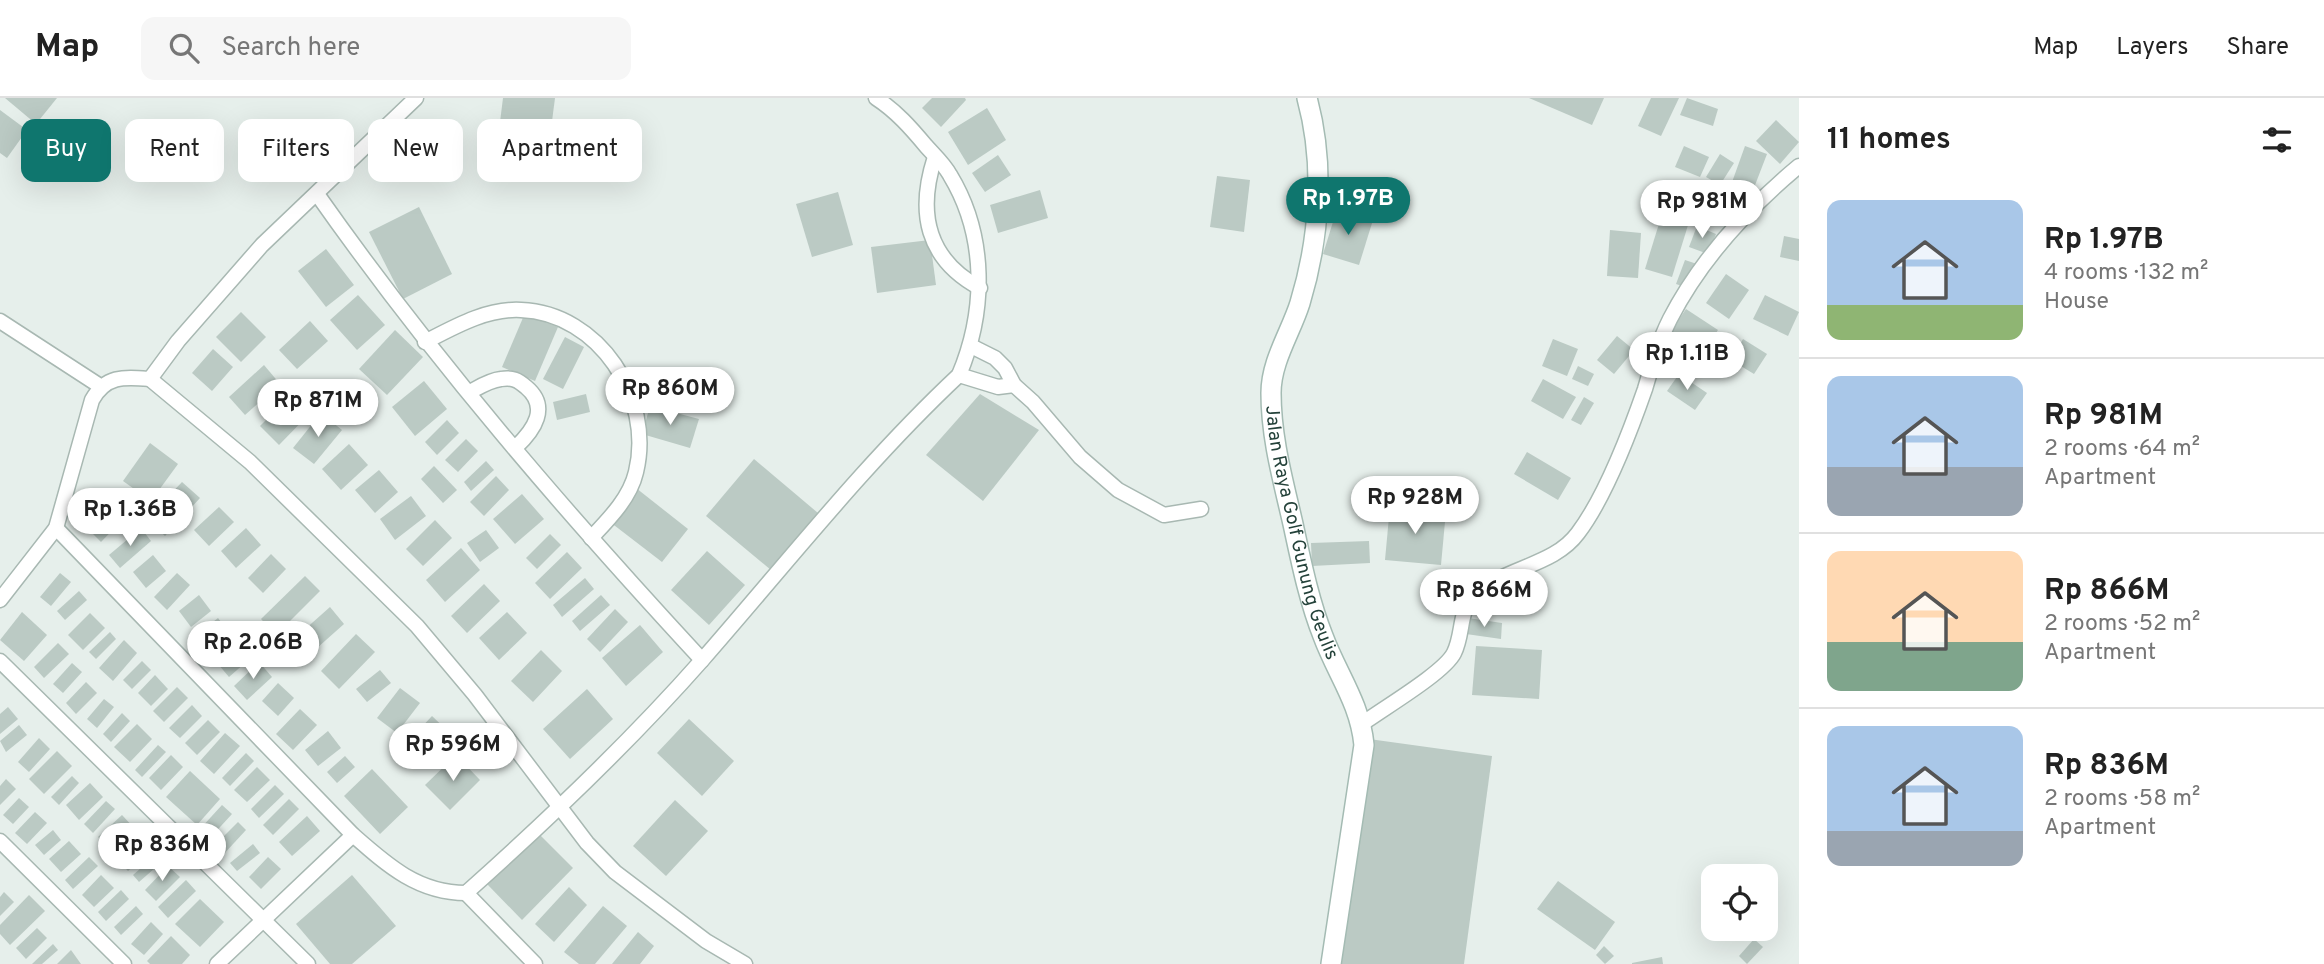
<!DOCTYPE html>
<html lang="en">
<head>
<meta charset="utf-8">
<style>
  :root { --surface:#fff; --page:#f6f6f6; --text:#222; --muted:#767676; --line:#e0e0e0; --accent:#0f766e }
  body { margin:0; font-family:Overpass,sans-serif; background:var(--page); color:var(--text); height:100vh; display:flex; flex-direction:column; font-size:26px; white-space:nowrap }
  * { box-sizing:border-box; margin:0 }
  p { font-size:23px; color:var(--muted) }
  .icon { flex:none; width:38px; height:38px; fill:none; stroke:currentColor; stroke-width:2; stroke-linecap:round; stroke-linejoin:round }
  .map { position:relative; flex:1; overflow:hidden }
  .side { display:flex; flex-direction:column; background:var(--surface); width:525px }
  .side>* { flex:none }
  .banner { position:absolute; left:21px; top:21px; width:665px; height:63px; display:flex; gap:14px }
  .buttons { position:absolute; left:1701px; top:766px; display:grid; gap:14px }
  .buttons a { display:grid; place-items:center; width:77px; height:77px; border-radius:14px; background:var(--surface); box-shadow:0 7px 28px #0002; font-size:35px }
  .price { position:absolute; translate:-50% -60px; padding:0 16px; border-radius:24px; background:#fff; color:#222; font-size:23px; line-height:46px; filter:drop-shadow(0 2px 4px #0008) }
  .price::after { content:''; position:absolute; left:50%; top:42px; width:21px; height:16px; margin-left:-10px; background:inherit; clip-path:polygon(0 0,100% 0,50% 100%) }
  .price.selected { background:var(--accent); color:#fff }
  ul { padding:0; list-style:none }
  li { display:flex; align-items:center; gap:21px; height:175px; padding:0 28px }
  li+li { border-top:2px solid var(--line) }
  li span { display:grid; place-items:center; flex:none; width:196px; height:140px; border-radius:14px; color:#555 }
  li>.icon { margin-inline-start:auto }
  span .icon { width:84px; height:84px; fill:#fffc; stroke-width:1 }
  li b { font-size:30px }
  h2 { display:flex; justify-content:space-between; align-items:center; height:84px; padding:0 28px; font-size:30px }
  .pill { padding:0 24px; border-radius:14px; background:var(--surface); box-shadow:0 7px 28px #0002; font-size:24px; line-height:63px }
  .pill.selected { background:var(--accent); color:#fff }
  header { display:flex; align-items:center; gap:42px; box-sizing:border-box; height:98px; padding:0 35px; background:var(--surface); border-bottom:2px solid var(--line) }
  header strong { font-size:33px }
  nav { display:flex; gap:38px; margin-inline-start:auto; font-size:24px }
  .search { width:490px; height:63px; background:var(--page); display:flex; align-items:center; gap:18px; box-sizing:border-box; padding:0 24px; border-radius:14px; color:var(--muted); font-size:26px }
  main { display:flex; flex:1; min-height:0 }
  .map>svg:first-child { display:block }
  .building { fill:#bbcac4 }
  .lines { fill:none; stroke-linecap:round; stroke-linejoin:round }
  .minor-casing { stroke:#a8b8b2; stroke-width:17 }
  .secondary-casing { stroke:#a4bbb3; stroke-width:22 }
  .minor { stroke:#fff; stroke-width:14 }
  .secondary { stroke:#fff; stroke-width:19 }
  .labels { text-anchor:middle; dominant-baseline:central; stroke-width:7; stroke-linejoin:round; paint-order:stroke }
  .street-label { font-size:19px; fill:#24423a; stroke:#f7fbf9 }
</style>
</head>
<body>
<header>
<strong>Map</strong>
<div class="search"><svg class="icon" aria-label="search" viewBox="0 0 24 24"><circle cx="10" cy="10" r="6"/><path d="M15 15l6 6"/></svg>Search here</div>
<nav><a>Map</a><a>Layers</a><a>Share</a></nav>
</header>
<main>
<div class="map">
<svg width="1799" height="866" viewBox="0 0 1799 866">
  <rect width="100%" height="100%" fill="#e6efeb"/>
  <!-- building -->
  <g class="building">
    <path d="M5 0H57L36 26Z"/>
    <path d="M503 0H555L551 31 500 24Z"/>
    <path d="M932 0H965L966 2 941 29 922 10Z"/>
    <path d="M1529 0H1604L1592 27Z"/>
    <path d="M1651 0H1679L1661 38 1638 28Z"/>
    <path d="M1687 0 1718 11 1713 28 1680 17Z"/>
    <path d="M987 10 1006 42 968 67 948 34Z"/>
    <path d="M0 12 27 32 7 60 0 55Z"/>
    <path d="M1776 22 1799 44 1780 66 1756 43Z"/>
    <path d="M1684 48 1709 59 1700 79 1675 69Z"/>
    <path d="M1745 48 1767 56 1752 95 1731 87Z"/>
    <path d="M1720 56 1734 65 1720 87 1706 79Z"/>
    <path d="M998 57 1011 77 985 94 972 75Z"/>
    <path d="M1217 78 1250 82 1244 134 1210 129Z"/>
    <path d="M1719 90 1734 97 1723 119 1708 112Z"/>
    <path d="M1040 92 1048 120 998 135 990 107Z"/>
    <path d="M838 94 853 147 812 159 796 106Z"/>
    <path d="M419 109 452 176 403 201 369 134Z"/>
    <path d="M1337 111 1373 122 1359 167 1323 156Z"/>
    <path d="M1662 116 1689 124 1672 179 1645 171Z"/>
    <path d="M1697 128 1716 136 1708 156 1689 149Z"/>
    <path d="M1610 132 1641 135 1638 180 1607 178Z"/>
    <path d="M1784 138 1799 141V163L1780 159Z"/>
    <path d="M930 142 936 187 877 195 871 149Z"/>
    <path d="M326 151 354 187 326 209 298 173Z"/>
    <path d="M1685 162 1697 166 1688 190 1676 186Z"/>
    <path d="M1726 176 1749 192 1729 221 1706 205Z"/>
    <path d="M358 197 385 227 357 252 330 222Z"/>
    <path d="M1765 197 1799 214 1788 238 1753 221Z"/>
    <path d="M1686 211 1718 232 1695 267 1663 245Z"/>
    <path d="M241 214 266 239 241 264 216 239Z"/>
    <path d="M525 215 558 229 535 283 502 269Z"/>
    <path d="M310 223 328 243 297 271 279 252Z"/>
    <path d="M395 232 423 259 387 297 359 271Z"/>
    <path d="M1617 238 1634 252 1614 276 1597 262Z"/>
    <path d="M565 239 584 249 563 291 543 281Z"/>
    <path d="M1553 241 1578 251 1567 278 1542 268Z"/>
    <path d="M1743 241 1767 256 1754 276 1731 262Z"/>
    <path d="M213 251 233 269 212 293 192 275Z"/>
    <path d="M264 267 280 286 245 317 229 299Z"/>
    <path d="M1578 268 1594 276 1588 288 1572 281Z"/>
    <path d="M1679 276 1707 295 1695 312 1667 293Z"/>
    <path d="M1543 281 1576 299 1563 321 1531 303Z"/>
    <path d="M424 283 447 311 415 338 392 309Z"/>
    <path d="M297 291 316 309 279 347 260 328Z"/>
    <path d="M586 296 590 314 557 322 553 304Z"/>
    <path d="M980 296 1039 332 983 403 926 357Z"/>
    <path d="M1584 299 1594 305 1581 327 1571 322Z"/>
    <path d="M650 308 699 321 690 350 642 336Z"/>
    <path d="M321 315 342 332 314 366 293 350Z"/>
    <path d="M447 322 459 335 437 357 425 344Z"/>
    <path d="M466 341 478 353 458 374 445 362Z"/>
    <path d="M150 345 178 366 151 403 123 383Z"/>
    <path d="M349 346 368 367 341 392 322 371Z"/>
    <path d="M1527 354 1571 380 1558 402 1514 376Z"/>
    <path d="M754 361 818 415 771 472 706 418Z"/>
    <path d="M486 363 494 372 471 393 464 384Z"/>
    <path d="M434 368 457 392 443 405 421 381Z"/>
    <path d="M379 372 398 394 375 415 355 392Z"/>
    <path d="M496 378 509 392 484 418 470 404Z"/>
    <path d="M182 384 200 400 165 438 147 421Z"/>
    <path d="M636 390 688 431 662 464 610 424Z"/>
    <path d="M522 396 544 421 515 446 493 421Z"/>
    <path d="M411 398 426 418 395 442 380 421Z"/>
    <path d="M111 405 125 419 101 444 87 430Z"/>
    <path d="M1390 408 1446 413 1441 467 1385 462Z"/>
    <path d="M219 409 234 424 209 448 194 432Z"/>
    <path d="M435 422 452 440 423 468 406 451Z"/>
    <path d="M141 430 151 443 120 470 109 457Z"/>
    <path d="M246 430 261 447 236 470 221 453Z"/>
    <path d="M486 432 499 450 480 464 467 445Z"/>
    <path d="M550 436 561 447 537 471 526 460Z"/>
    <path d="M1369 443 1370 465 1312 468 1311 445Z"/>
    <path d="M461 450 480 472 445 504 426 482Z"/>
    <path d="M707 453 745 487 709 527 671 492Z"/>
    <path d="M567 454 582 470 550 501 535 485Z"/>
    <path d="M271 456 286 471 263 495 248 480Z"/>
    <path d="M153 457 166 473 146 490 133 474Z"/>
    <path d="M60 475 71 484 51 508 40 499Z"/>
    <path d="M177 475 190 487 167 512 154 499Z"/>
    <path d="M305 478 320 493 276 537 261 521Z"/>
    <path d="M585 480 594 491 562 519 553 507Z"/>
    <path d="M484 486 500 503 467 535 451 518Z"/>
    <path d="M79 493 87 502 65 522 57 513Z"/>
    <path d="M199 497 211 513 191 529 179 513Z"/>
    <path d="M601 497 610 507 580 533 572 523Z"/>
    <path d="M330 509 344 526 308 558 294 541Z"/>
    <path d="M615 511 628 524 600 554 587 541Z"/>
    <path d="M22 514 47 537 24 563 0 542Z"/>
    <path d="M507 514 527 535 499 562 479 540Z"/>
    <path d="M90 515 105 530 83 552 68 537Z"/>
    <path d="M218 520 231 537 208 556 195 538Z"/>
    <path d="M1468 520 1502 525 1501 541 1466 536Z"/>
    <path d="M640 527 663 554 626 588 602 560Z"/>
    <path d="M110 534 116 541 96 561 89 554Z"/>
    <path d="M356 536 375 554 339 591 321 573Z"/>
    <path d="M124 542 137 555 113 583 99 570Z"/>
    <path d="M58 545 69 556 44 580 34 569Z"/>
    <path d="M242 545 253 558 229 579 218 566Z"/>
    <path d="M1476 548 1542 552 1539 601 1472 597Z"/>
    <path d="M541 552 562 573 533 604 511 583Z"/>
    <path d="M142 563 151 572 132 591 123 582Z"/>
    <path d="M259 564 272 579 247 602 234 588Z"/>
    <path d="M72 565 82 574 63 595 53 586Z"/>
    <path d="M380 572 391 585 367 604 356 591Z"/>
    <path d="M155 577 168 591 151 608 138 595Z"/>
    <path d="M86 584 97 595 76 616 66 605Z"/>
    <path d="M278 585 294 600 278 618 262 603Z"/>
    <path d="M177 589 188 600 164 624 153 613Z"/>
    <path d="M400 590 420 605 397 635 377 620Z"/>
    <path d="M587 591 613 621 570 661 543 631Z"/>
    <path d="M104 601 114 609 97 630 87 621Z"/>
    <path d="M192 607 202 618 180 640 169 630Z"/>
    <path d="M8 609 18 621 0 636V616Z"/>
    <path d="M300 611 317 627 293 652 276 636Z"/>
    <path d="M122 615 130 623 111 644 103 636Z"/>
    <path d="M432 618 453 638 424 669 403 649Z"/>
    <path d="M689 621 734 663 702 698 657 655Z"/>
    <path d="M208 622 220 634 197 657 185 645Z"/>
    <path d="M137 626 152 641 130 664 114 649Z"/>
    <path d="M19 627 27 637 6 654 0 643Z"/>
    <path d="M328 633 341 650 318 668 305 652Z"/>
    <path d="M225 635 240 648 214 676 200 663Z"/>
    <path d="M39 640 50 651 29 674 18 664Z"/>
    <path d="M1369 641 1492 658 1464 866H1339Z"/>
    <path d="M158 647 166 654 142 679 135 672Z"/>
    <path d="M57 653 72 668 44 696 29 681Z"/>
    <path d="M246 655 254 663 230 688 222 680Z"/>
    <path d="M171 657 183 669 161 692 149 680Z"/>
    <path d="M456 657 480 682 450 712 425 687Z"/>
    <path d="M345 658 355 669 337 685 327 674Z"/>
    <path d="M257 669 270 682 247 704 234 692Z"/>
    <path d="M372 671 408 709 380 736 344 698Z"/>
    <path d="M190 673 220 701 197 727 166 699Z"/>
    <path d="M72 678 79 685 59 707 51 699Z"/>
    <path d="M6 681 16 691 0 707V688Z"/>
    <path d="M90 685 103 699 79 722 66 707Z"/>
    <path d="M275 687 284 696 259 720 251 711Z"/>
    <path d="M19 700 29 709 13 726 3 717Z"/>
    <path d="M289 701 299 711 273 737 263 727Z"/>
    <path d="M675 702 708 733 666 778 633 748Z"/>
    <path d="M106 703 115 711 93 735 84 726Z"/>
    <path d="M222 707 232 716 210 740 200 731Z"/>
    <path d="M35 714 47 725 27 746 15 735Z"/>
    <path d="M122 717 135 731 111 753 98 739Z"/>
    <path d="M307 718 320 733 292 758 279 744Z"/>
    <path d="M238 724 246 732 222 758 213 749Z"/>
    <path d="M53 732 61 742 44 757 35 747Z"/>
    <path d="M142 735 155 749 128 773 116 760Z"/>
    <path d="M538 735 573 770 522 822 487 786Z"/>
    <path d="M69 743 81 756 61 774 49 761Z"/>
    <path d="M253 746 260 755 237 773 230 765Z"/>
    <path d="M157 756 163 763 139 784 133 777Z"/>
    <path d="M89 759 98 768 73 791 65 782Z"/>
    <path d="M268 759 281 771 261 791 249 779Z"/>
    <path d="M168 768 180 779 156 803 145 792Z"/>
    <path d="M101 777 114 790 94 809 82 797Z"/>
    <path d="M352 777 396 828 352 866H330L296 826Z"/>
    <path d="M186 782 196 793 168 820 158 809Z"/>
    <path d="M1558 783 1615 824 1595 852 1537 811Z"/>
    <path d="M569 789 587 807 554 844 535 826Z"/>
    <path d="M121 792 129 801 106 823 98 814Z"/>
    <path d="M4 794 14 804 0 818V799Z"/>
    <path d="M29 797 45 813 10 847 0 836V827Z"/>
    <path d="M200 801 224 824 200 849 175 826Z"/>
    <path d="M136 808 143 816 121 837 114 829Z"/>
    <path d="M603 808 627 828 595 866H579L564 854Z"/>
    <path d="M151 824 163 836 144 857 131 846Z"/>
    <path d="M37 830 47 840 26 861 16 850Z"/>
    <path d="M638 834 654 848 640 866H612Z"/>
    <path d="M171 838 190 857 182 866H150L147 863Z"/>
    <path d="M1754 841 1763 849 1747 866 1739 858Z"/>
    <path d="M53 846 58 852 42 866H32Z"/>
    <path d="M1604 848 1614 858 1605 866 1596 857Z"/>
    <path d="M71 852 81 866H57Z"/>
    <path d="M1662 859 1663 866H1632V865Z"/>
  </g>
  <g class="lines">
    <defs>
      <g id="minor">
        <path d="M935 59C917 114 926 161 980 190"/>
        <path d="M317 96C433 261 565 414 702 562"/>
        <path d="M0 223 100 288"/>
        <path d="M425 244C454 229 487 210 521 212 599 215 654 300 636 374 630 400 609 421 591 440"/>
        <path d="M971 248 995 260 1005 270 1014 287 1033 304 1080 359 1118 392 1164 417 1201 411"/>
        <path d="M959 277 998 289 1014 287"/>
        <path d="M150 281 250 364 417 528 475 597 587 745 615 774 706 843 745 866"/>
        <path d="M470 294C479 289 490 282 501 281 512 279 518 282 526 289 550 309 534 332 516 349"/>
        <path d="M56 430 353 737C387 767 418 795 466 795 549 721 629 645 703 561 787 465 866 364 959 277 986 213 987 138 950 77 944 66 934 57 926 48 911 30 896 13 876 0"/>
        <path d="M0 502 56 430 92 302C106 277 124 279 150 281L178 243 262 147 416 0"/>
        <path d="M0 563 308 866"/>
        <path d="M1362 626C1382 611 1444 575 1454 555 1464 535 1458 513 1475 497 1505 469 1554 468 1578 435 1606 398 1630 334 1645 291 1652 267 1659 243 1670 221 1701 161 1747 111 1799 68"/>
        <path d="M0 743 124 866"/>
        <path d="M466 795 535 866"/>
        <path d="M217 866 353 737"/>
      </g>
      <g id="secondary">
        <path id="s1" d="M1307 0C1325 66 1320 139 1300 205 1291 234 1271 263 1271 295 1271 340 1283 382 1293 426 1301 463 1309 503 1323 538 1337 576 1360 605 1364 647L1331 866"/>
      </g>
    </defs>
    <!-- minor casing -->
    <use href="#minor" class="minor-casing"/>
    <!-- secondary casing -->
    <use href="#secondary" class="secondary-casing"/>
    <!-- minor -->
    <use href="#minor" class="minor"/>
    <!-- secondary -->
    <use href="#secondary" class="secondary"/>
  </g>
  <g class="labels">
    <!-- street labels -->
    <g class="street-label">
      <text stroke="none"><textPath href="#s1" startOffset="446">Jalan Raya Golf Gunung Geulis</textPath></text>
    </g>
  </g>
</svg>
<div class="buttons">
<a><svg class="icon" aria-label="locate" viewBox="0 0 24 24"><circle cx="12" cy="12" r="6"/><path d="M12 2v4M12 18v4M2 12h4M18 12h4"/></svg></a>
</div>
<b class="price selected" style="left:1348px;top:139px">Rp 1.97B</b>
<b class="price" style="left:1702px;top:142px">Rp 981M</b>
<b class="price" style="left:1687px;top:294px">Rp 1.11B</b>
<b class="price" style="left:670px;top:329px">Rp 860M</b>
<b class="price" style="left:318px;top:341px">Rp 871M</b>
<b class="price" style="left:1415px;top:438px">Rp 928M</b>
<b class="price" style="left:130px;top:450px">Rp 1.36B</b>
<b class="price" style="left:1484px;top:531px">Rp 866M</b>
<b class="price" style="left:253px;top:583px">Rp 2.06B</b>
<b class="price" style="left:453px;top:685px">Rp 596M</b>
<b class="price" style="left:162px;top:785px">Rp 836M</b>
<div class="banner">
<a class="pill selected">Buy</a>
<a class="pill">Rent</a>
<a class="pill">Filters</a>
<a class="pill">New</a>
<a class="pill">Apartment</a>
</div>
</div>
<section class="side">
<h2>11 homes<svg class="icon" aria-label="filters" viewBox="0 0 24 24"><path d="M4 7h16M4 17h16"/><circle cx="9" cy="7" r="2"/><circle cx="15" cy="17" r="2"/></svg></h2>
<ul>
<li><span style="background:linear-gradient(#a9c7e8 75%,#8fb573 0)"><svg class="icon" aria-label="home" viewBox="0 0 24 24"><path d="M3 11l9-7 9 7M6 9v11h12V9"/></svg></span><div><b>Rp 1.97B</b><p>4 rooms · 132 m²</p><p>House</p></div></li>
<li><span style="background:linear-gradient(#a9c7e8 65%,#9aa5b1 0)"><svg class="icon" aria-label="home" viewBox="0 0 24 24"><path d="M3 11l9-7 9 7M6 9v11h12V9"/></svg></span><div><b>Rp 981M</b><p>2 rooms · 64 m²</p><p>Apartment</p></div></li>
<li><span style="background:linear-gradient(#ffd9b3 65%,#7fa58c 0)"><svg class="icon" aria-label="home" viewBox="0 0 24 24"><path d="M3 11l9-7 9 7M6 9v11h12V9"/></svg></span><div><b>Rp 866M</b><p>2 rooms · 52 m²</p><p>Apartment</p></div></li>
<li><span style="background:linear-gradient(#a9c7e8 75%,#9aa5b1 0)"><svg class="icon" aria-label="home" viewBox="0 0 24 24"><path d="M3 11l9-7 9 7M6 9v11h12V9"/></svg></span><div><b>Rp 836M</b><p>2 rooms · 58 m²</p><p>Apartment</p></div></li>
</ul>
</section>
</main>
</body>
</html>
